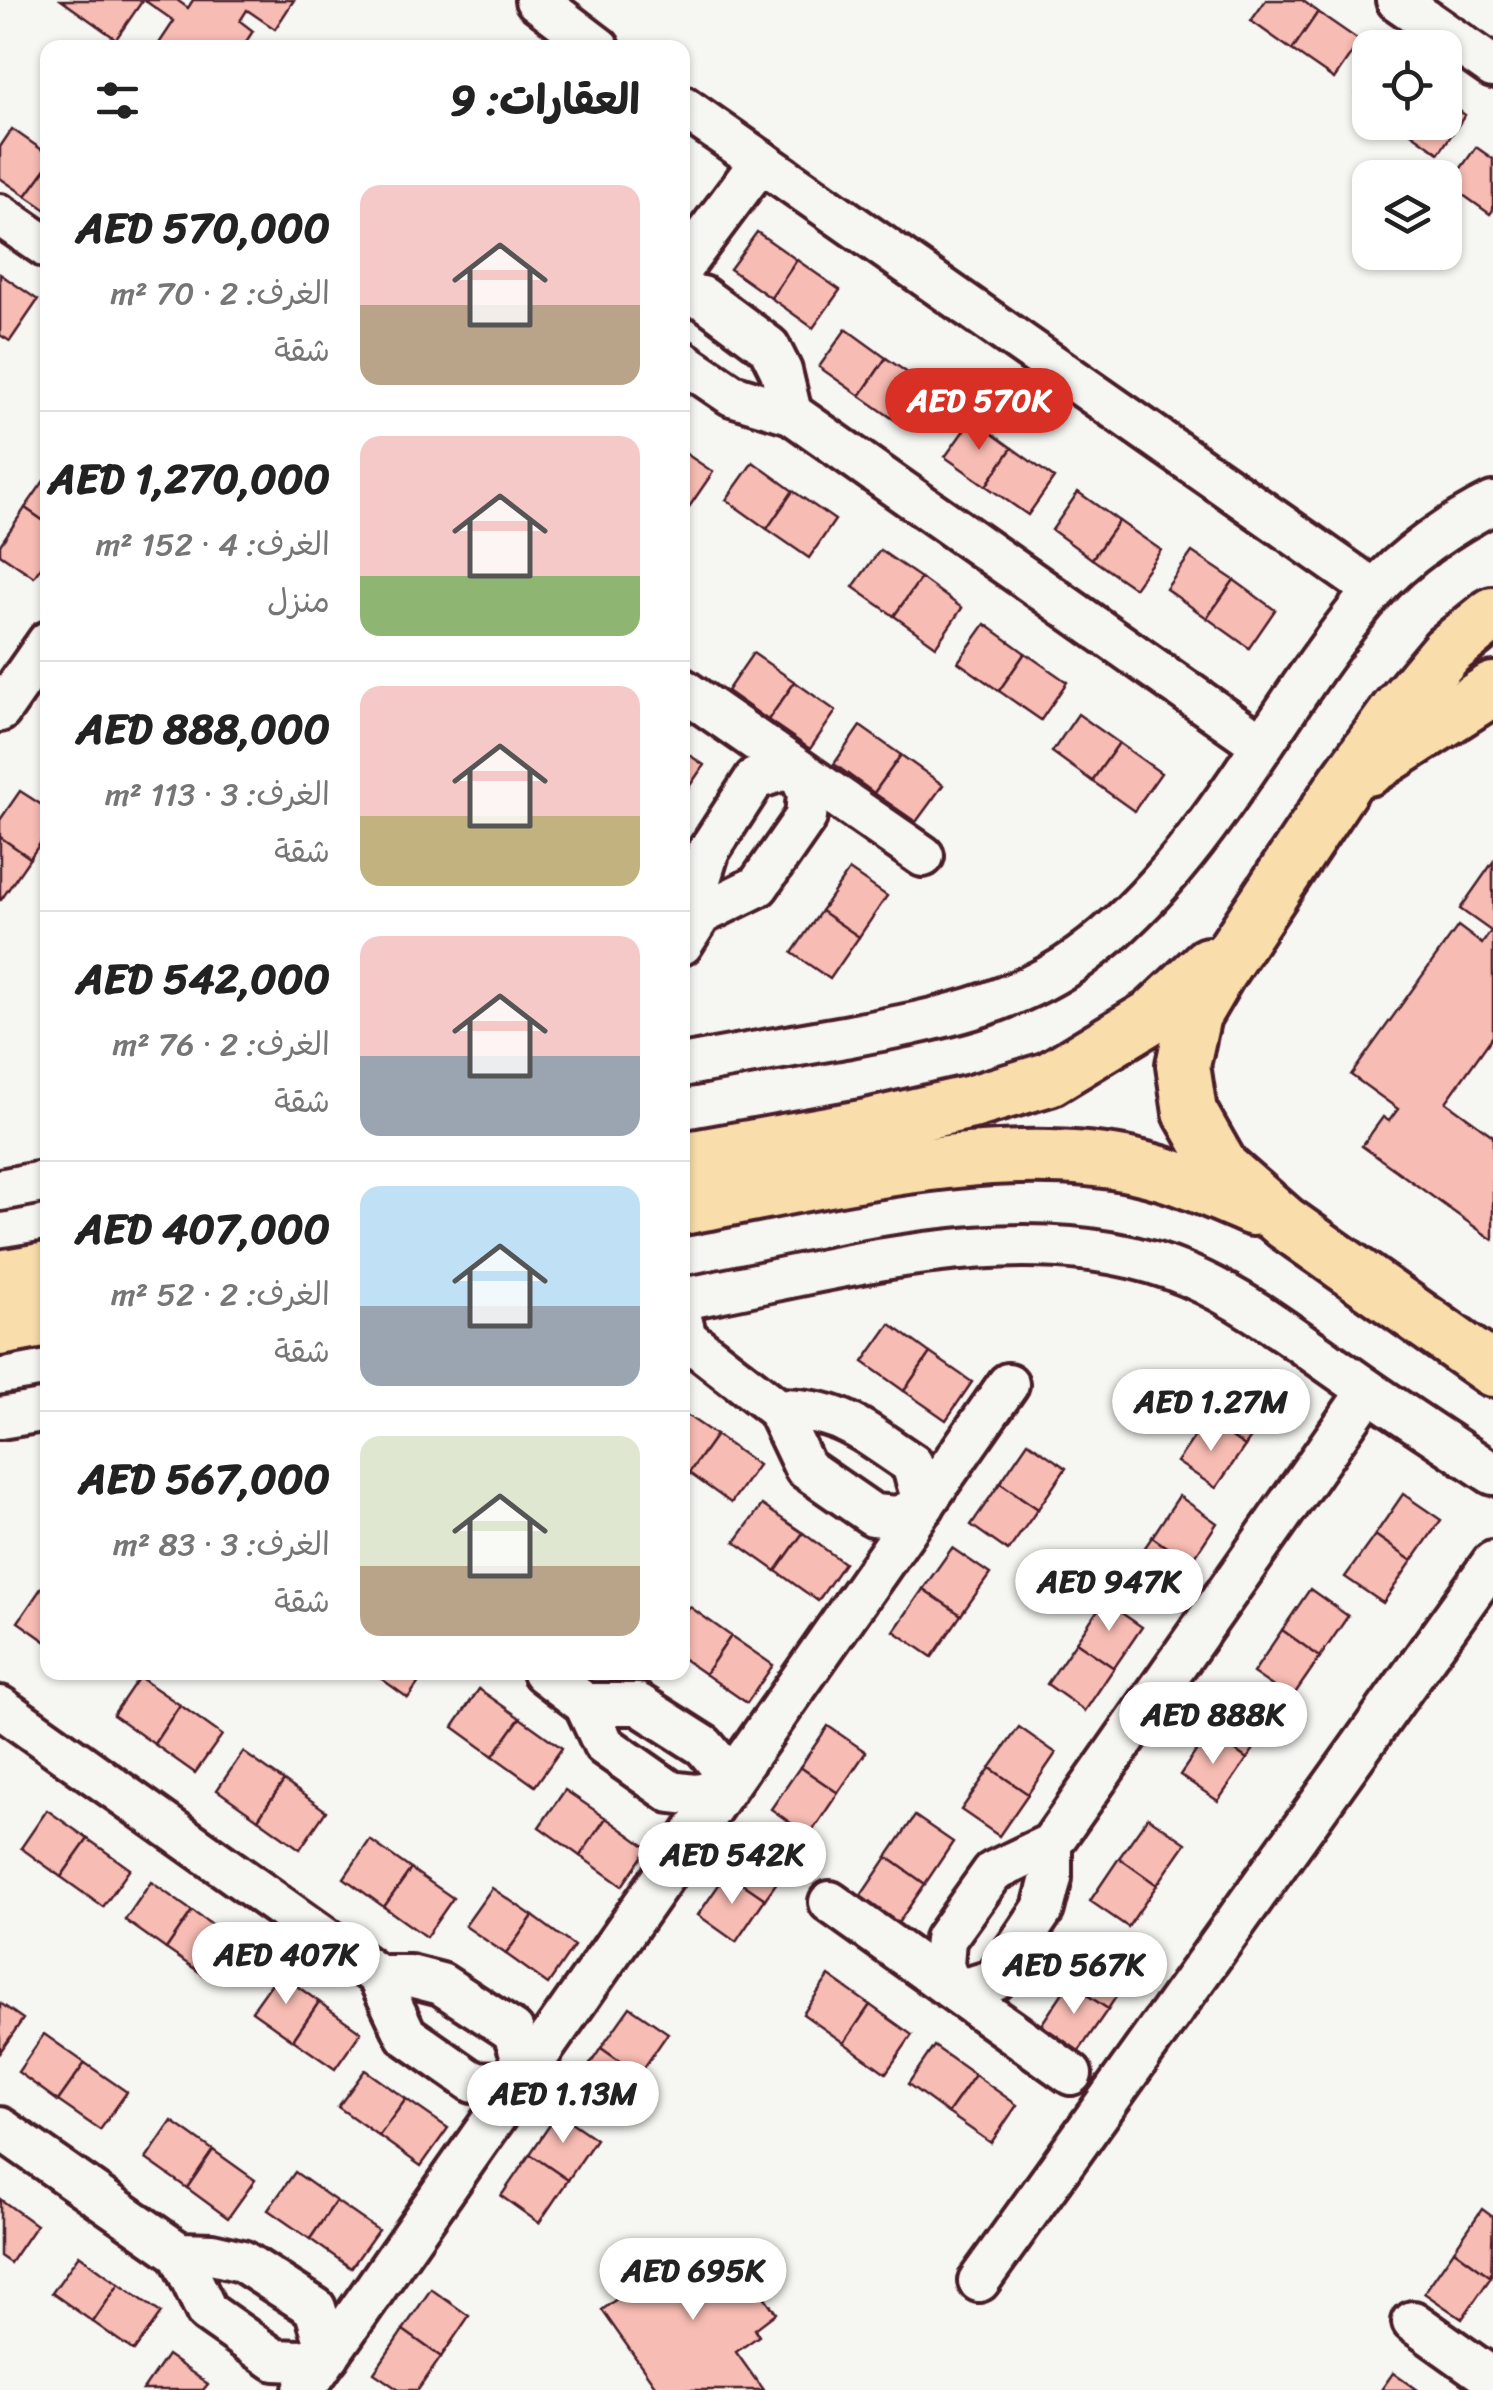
<!DOCTYPE html>
<html lang="ar">
<head>
<meta charset="utf-8">
<style>
  :root { --surface:#fff; --page:#f6f6f6; --text:#222; --muted:#767676; --line:#e0e0e0; --accent:#d93025 }
  body { margin:0; font-family:Sriracha,"Playpen Sans Arabic",sans-serif; background:var(--page); color:var(--text); direction:rtl; height:100vh; display:flex; flex-direction:column; font-size:38px; white-space:nowrap }
  * { box-sizing:border-box; margin:0 }
  p { font-size:32px; color:var(--muted) }
  .icon { flex:none; width:55px; height:55px; fill:none; stroke:currentColor; stroke-width:2; stroke-linecap:round; stroke-linejoin:round }
  .map { position:relative; flex:1; overflow:hidden; direction:ltr }
  .panel { position:absolute; left:40px; top:40px; width:650px; height:1640px; display:flex; flex-direction:column; background:var(--surface); border-radius:20px; box-shadow:0 2px 8px #0004; direction:rtl }
  .panel>* { flex:none }
  .buttons { position:absolute; left:1352px; top:30px; display:grid; gap:20px }
  .buttons a { display:grid; place-items:center; width:110px; height:110px; border-radius:20px; background:var(--surface); box-shadow:0 2px 8px #0004; font-size:50px }
  .price { position:absolute; translate:-50% -85px; padding:0 22px; border-radius:35px; background:#fff; color:#222; font-size:32px; line-height:65px; filter:drop-shadow(0 2px 5px #0008) }
  .price::after { content:''; position:absolute; left:50%; top:60px; width:30px; height:22px; margin-left:-15px; background:inherit; clip-path:polygon(0 0,100% 0,50% 100%) }
  .price.selected { background:var(--accent); color:#fff }
  ul { padding:0; list-style:none }
  li { display:flex; align-items:center; gap:30px; height:250px; padding:0 50px }
  li+li { border-top:2px solid var(--line) }
  li span { display:grid; place-items:center; flex:none; width:280px; height:200px; border-radius:20px; color:#555 }
  li>.icon { margin-inline-start:auto }
  span .icon { width:120px; height:120px; fill:#fffc; stroke-width:1 }
  li b { font-size:42px }
  h2 { display:flex; justify-content:space-between; align-items:center; height:120px; padding:0 50px; font-size:42px }
  .map>svg:first-child { display:block }
  .building { fill:#f7bcb3; stroke:#4a1f2b; stroke-width:2.5 }
  .lines { fill:none; stroke-linecap:round; stroke-linejoin:round }
  .minor-casing { stroke:#4a1f2b; stroke-width:48 }
  .major-casing { stroke:#4a1f2b; stroke-width:60 }
  .minor { stroke:#f6f6f2; stroke-width:40 }
  .major { stroke:#f9deab; stroke-width:52 }
</style>
</head>
<body>
<div class="map">
<svg width="1493" height="2390" viewBox="0 0 1493 2390">
  <rect width="100%" height="100%" fill="#f6f6f2"/>
  <filter id="ink" filterUnits="userSpaceOnUse"><feTurbulence type="fractalNoise" baseFrequency=".01" numOctaves="2"/><feDisplacementMap in="SourceGraphic" scale="20" xChannelSelector="R" yChannelSelector="G"/><feConvolveMatrix kernelMatrix="1 2 1 2 8 2 1 2 1" color-interpolation-filters="sRGB"/></filter>
  <g filter="url(#ink)">
    <!-- building -->
    <g class="building">
      <path d="M61 0H143L116 39Z"/>
      <path d="M144 0H177L188 8 193 0H294L275 29 247 10 240 21 253 31 242 48H156L174 21Z"/>
      <path d="M1266 0H1302L1318 12 1292 50 1251 21Z"/>
      <path d="M1318 12 1360 41 1334 79 1292 50Z"/>
      <path d="M1370 75V104L1356 95Z"/>
      <path d="M1445 100 1465 115 1439 153 1397 123 1445 122Z"/>
      <path d="M12 129 48 154V166L26 196 0 178V147Z"/>
      <path d="M1476 147 1493 159V210L1490 214 1449 185Z"/>
      <path d="M48 166V211L26 196Z"/>
      <path d="M757 232 797 260 771 298 730 269Z"/>
      <path d="M797 260 840 290 813 328 771 298Z"/>
      <path d="M0 274 38 300 10 341 0 335Z"/>
      <path d="M846 329 886 358 860 396 819 367Z"/>
      <path d="M886 358 928 387 902 425 860 396Z"/>
      <path d="M972 419 1012 448 986 486 945 457Z"/>
      <path d="M1012 448 1054 478 1028 515 986 486Z"/>
      <path d="M682 451 713 472 687 510 682 507Z"/>
      <path d="M753 462 793 491 767 529 726 500Z"/>
      <path d="M48 475V524L25 508Z"/>
      <path d="M793 491 835 520 809 558 767 529Z"/>
      <path d="M1078 492 1119 521 1092 559 1052 530Z"/>
      <path d="M25 508 48 524V557L34 577 0 554V545Z"/>
      <path d="M1119 521 1161 550 1134 588 1092 559Z"/>
      <path d="M880 550 921 578 894 616 853 587Z"/>
      <path d="M1192 552 1234 580 1207 618 1166 589Z"/>
      <path d="M921 578 962 608 936 646 894 616Z"/>
      <path d="M1234 580 1275 610 1249 648 1207 618Z"/>
      <path d="M985 624 1025 653 999 691 958 662Z"/>
      <path d="M753 653 795 682 768 720 727 691Z"/>
      <path d="M1025 653 1067 682 1041 720 999 691Z"/>
      <path d="M795 682 836 711 810 749 768 720Z"/>
      <path d="M1078 714 1119 743 1092 781 1052 752Z"/>
      <path d="M860 726 901 755 874 793 834 764Z"/>
      <path d="M1119 743 1161 773 1134 811 1092 781Z"/>
      <path d="M682 750 704 765 682 797Z"/>
      <path d="M901 755 943 785 916 822 874 793Z"/>
      <path d="M20 791 48 809V832L30 858 0 837V820Z"/>
      <path d="M0 837 30 858 1 900H0Z"/>
      <path d="M1493 862V1036L1446 1102 1493 1136V1240L1362 1146 1383 1117 1389 1121 1398 1109 1351 1075 1458 926 1482 944 1491 931 1460 909Z"/>
      <path d="M849 870 887 896 859 937 821 911Z"/>
      <path d="M821 911 859 937 830 979 792 953Z"/>
      <path d="M890 1324 930 1353 904 1391 863 1362Z"/>
      <path d="M930 1353 972 1382 946 1420 904 1391Z"/>
      <path d="M1235 1379 1273 1405 1245 1446 1206 1420Z"/>
      <path d="M682 1412 716 1435 689 1473 682 1468Z"/>
      <path d="M1206 1420 1245 1446 1216 1488 1177 1462Z"/>
      <path d="M716 1435 758 1465 731 1503 689 1473Z"/>
      <path d="M1028 1442 1066 1468 1038 1509 1000 1483Z"/>
      <path d="M1000 1483 1038 1509 1008 1551 971 1525Z"/>
      <path d="M1403 1494 1441 1520 1412 1561 1375 1535Z"/>
      <path d="M1179 1496 1217 1523 1190 1564 1152 1537Z"/>
      <path d="M762 1505 803 1533 776 1571 735 1542Z"/>
      <path d="M803 1533 844 1563 818 1601 776 1571Z"/>
      <path d="M1375 1535 1412 1561 1383 1603 1345 1577Z"/>
      <path d="M1152 1537 1190 1564 1160 1606 1123 1580Z"/>
      <path d="M952 1548 990 1574 961 1615 923 1589Z"/>
      <path d="M44 1584 48 1587V1643L18 1622Z"/>
      <path d="M923 1589 961 1615 932 1657 894 1631Z"/>
      <path d="M1310 1589 1348 1616 1320 1657 1282 1630Z"/>
      <path d="M1104 1601 1142 1627 1114 1668 1076 1642Z"/>
      <path d="M690 1607 731 1636 705 1674 682 1658V1618Z"/>
      <path d="M1282 1630 1320 1657 1291 1699 1253 1673Z"/>
      <path d="M731 1636 773 1665 747 1703 705 1674Z"/>
      <path d="M1076 1642 1114 1668 1085 1711 1047 1684Z"/>
      <path d="M372 1672H426L408 1698Z"/>
      <path d="M139 1677 180 1705 154 1744 113 1715Z"/>
      <path d="M479 1689 520 1718 493 1756 453 1727Z"/>
      <path d="M1237 1691 1275 1718 1247 1759 1209 1732Z"/>
      <path d="M180 1705 222 1735 195 1773 154 1744Z"/>
      <path d="M520 1718 562 1748 535 1786 493 1756Z"/>
      <path d="M828 1726 866 1752 838 1793 800 1767Z"/>
      <path d="M1019 1727 1056 1753 1028 1794 990 1768Z"/>
      <path d="M1209 1732 1247 1759 1218 1801 1180 1775Z"/>
      <path d="M243 1752 284 1781 258 1819 217 1790Z"/>
      <path d="M800 1767 838 1793 809 1836 771 1809Z"/>
      <path d="M990 1768 1028 1794 999 1836 961 1810Z"/>
      <path d="M284 1781 326 1811 300 1849 258 1819Z"/>
      <path d="M565 1790 606 1818 580 1856 539 1827Z"/>
      <path d="M47 1810 88 1839 61 1877 21 1848Z"/>
      <path d="M915 1816 953 1842 925 1884 887 1857Z"/>
      <path d="M1148 1817 1186 1843 1157 1885 1119 1858Z"/>
      <path d="M606 1818 648 1848 622 1886 580 1856Z"/>
      <path d="M756 1831 794 1858 765 1899 727 1873Z"/>
      <path d="M88 1839 130 1869 103 1907 61 1877Z"/>
      <path d="M370 1840 411 1869 384 1907 344 1878Z"/>
      <path d="M887 1857 925 1884 896 1926 858 1900Z"/>
      <path d="M1119 1858 1157 1885 1128 1927 1090 1901Z"/>
      <path d="M411 1869 453 1898 426 1937 384 1907Z"/>
      <path d="M727 1873 765 1899 736 1942 698 1915Z"/>
      <path d="M151 1882 192 1911 166 1949 125 1920Z"/>
      <path d="M492 1888 533 1916 506 1954 465 1926Z"/>
      <path d="M192 1911 234 1940 208 1978 166 1949Z"/>
      <path d="M533 1916 574 1946 548 1984 506 1954Z"/>
      <path d="M1098 1941 1135 1968 1108 2009 1069 1983Z"/>
      <path d="M279 1973 319 2002 293 2040 252 2011Z"/>
      <path d="M829 1976 870 2005 844 2043 803 2014Z"/>
      <path d="M1069 1983 1108 2009 1079 2051 1041 2025Z"/>
      <path d="M319 2002 361 2032 335 2069 293 2040Z"/>
      <path d="M0 2003 23 2019 0 2052Z"/>
      <path d="M870 2005 912 2035 886 2073 844 2043Z"/>
      <path d="M630 2007 668 2033 639 2075 601 2048Z"/>
      <path d="M44 2034 85 2063 58 2101 18 2072Z"/>
      <path d="M934 2046 975 2075 948 2113 908 2084Z"/>
      <path d="M601 2048 639 2075 610 2117 572 2091Z"/>
      <path d="M85 2063 127 2092 100 2130 58 2101Z"/>
      <path d="M365 2070 406 2099 379 2136 338 2107Z"/>
      <path d="M975 2075 1017 2105 991 2143 948 2113Z"/>
      <path d="M406 2099 448 2128 421 2166 379 2136Z"/>
      <path d="M558 2113 596 2139 568 2180 530 2154Z"/>
      <path d="M172 2121 213 2150 187 2188 146 2159Z"/>
      <path d="M213 2150 255 2180 228 2218 187 2188Z"/>
      <path d="M530 2154 568 2180 539 2223 501 2196Z"/>
      <path d="M295 2172 336 2201 310 2239 268 2210Z"/>
      <path d="M0 2199 36 2225 10 2263 0 2256Z"/>
      <path d="M336 2201 378 2230 351 2268 310 2239Z"/>
      <path d="M1482 2209 1493 2217 1491 2277 1454 2250Z"/>
      <path d="M708 2240 725 2265 736 2257 776 2313 755 2329 759 2336 736 2352 763 2390H655L657 2388 602 2310 623 2294 619 2289 643 2272 649 2281Z"/>
      <path d="M1454 2250 1491 2277 1462 2319 1424 2293Z"/>
      <path d="M79 2255 119 2284 93 2322 52 2293Z"/>
      <path d="M119 2284 161 2313 134 2351 93 2322Z"/>
      <path d="M431 2289 469 2316 441 2357 403 2330Z"/>
      <path d="M403 2330 441 2357 418 2390H399L374 2373Z"/>
      <path d="M167 2355 208 2384 203 2390H143Z"/>
      <path d="M1393 2373 1417 2390H1381Z"/>
    </g>
    <g class="lines">
      <defs>
        <g id="minor">
          <path d="M536 0 599 48"/>
          <path d="M1397 0 1493 67"/>
          <path d="M682 106 1374 590"/>
          <path d="M0 215 48 248"/>
          <path d="M682 267 761 161"/>
          <path d="M682 295 702 297 769 347 781 371 791 413"/>
          <path d="M682 361 732 395 791 413 1261 744"/>
          <path d="M682 689 923 856"/>
          <path d="M0 711 48 642"/>
          <path d="M682 944 701 914 700 879 709 850 755 779 779 771 798 770 808 793 806 817 758 886 701 914"/>
          <path d="M682 1066C735 1056 787 1047 839 1038 923 1022 1010 1008 1080 957 1205 866 1273 709 1372 593 1403 557 1451 524 1493 503"/>
          <path d="M0 1190 48 1181"/>
          <path d="M682 1299C841 1269 1035 1210 1189 1276 1249 1302 1301 1344 1355 1381 1400 1413 1447 1443 1493 1474"/>
          <path d="M682 1322 686 1338 777 1409 805 1468 873 1515 898 1517 924 1505 912 1464C860 1430 842 1409 777 1409"/>
          <path d="M0 1418 48 1410"/>
          <path d="M543 1672 585 1704 604 1745 671 1792 696 1795 724 1790 719 1764 704 1746 638 1704H585"/>
          <path d="M0 1707 378 1976 406 2035 473 2082 498 2083 523 2077 521 2053 513 2031 441 1984 410 1976H378"/>
          <path d="M1051 1844V1878L1043 1909 995 1980 972 1987 951 1988 943 1965 945 1939 993 1872 1051 1844 1368 1391"/>
          <path d="M830 1902 1071 2074"/>
          <path d="M0 2128 179 2253 207 2312 275 2360 300 2361 329 2355 315 2308 242 2261 212 2254 179 2253"/>
          <path d="M979 2281 1493 1562"/>
          <path d="M1413 2322 1493 2379"/>
          <path d="M304 2390 1008 1384"/>
        </g>
        <g id="major">
          <path d="M1493 614 1447 651 1397 711 1345 783 1218 974 1194 1015 1183 1065 1190 1112 1222 1168 1285 1223 1493 1370"/>
          <path d="M1368 769 1493 689"/>
          <path d="M682 1159 867 1126 972 1102 1049 1079 1154 1015 1208 964"/>
          <path d="M682 1208C821 1183 1000 1136 1138 1167 1179 1176 1216 1193 1253 1209"/>
          <path d="M0 1277 48 1269"/>
          <path d="M0 1329 48 1320"/>
        </g>
      </defs>
      <!-- minor casing -->
      <use href="#minor" class="minor-casing"/>
      <!-- major casing -->
      <use href="#major" class="major-casing"/>
      <!-- minor -->
      <use href="#minor" class="minor"/>
      <!-- major -->
      <use href="#major" class="major"/>
    </g>
  </g>
</svg>
<div class="buttons">
<a><svg class="icon" aria-label="locate" viewBox="0 0 24 24"><circle cx="12" cy="12" r="6"/><path d="M12 2v4M12 18v4M2 12h4M18 12h4"/></svg></a>
<a><svg class="icon" aria-label="layers" viewBox="0 0 24 24"><path d="M12 4l9 5-9 5-9-5zM3 14l9 5 9-5"/></svg></a>
</div>
<b class="price selected" style="left:979px;top:453px">AED 570K</b>
<b class="price" style="left:1211px;top:1454px">AED 1.27M</b>
<b class="price" style="left:1109px;top:1634px">AED 947K</b>
<b class="price" style="left:1213px;top:1767px">AED 888K</b>
<b class="price" style="left:732px;top:1907px">AED 542K</b>
<b class="price" style="left:286px;top:2007px">AED 407K</b>
<b class="price" style="left:1074px;top:2017px">AED 567K</b>
<b class="price" style="left:563px;top:2146px">AED 1.13M</b>
<b class="price" style="left:693px;top:2323px">AED 695K</b>
<section class="panel">
<h2>العقارات: 9<svg class="icon" aria-label="filters" viewBox="0 0 24 24"><path d="M4 7h16M4 17h16"/><circle cx="9" cy="7" r="2"/><circle cx="15" cy="17" r="2"/></svg></h2>
<ul>
<li><span style="background:linear-gradient(#f6c9c9 60%,#b9a48a 0)"><svg class="icon" aria-label="home" viewBox="0 0 24 24"><path d="M3 11l9-7 9 7M6 9v11h12V9"/></svg></span><div><b>AED 570,000</b><p>الغرف: 2 · 70 m²</p><p>شقة</p></div></li>
<li><span style="background:linear-gradient(#f6c9c9 70%,#8fb573 0)"><svg class="icon" aria-label="home" viewBox="0 0 24 24"><path d="M3 11l9-7 9 7M6 9v11h12V9"/></svg></span><div><b>AED 1,270,000</b><p>الغرف: 4 · 152 m²</p><p>منزل</p></div></li>
<li><span style="background:linear-gradient(#f6c9c9 65%,#c2b280 0)"><svg class="icon" aria-label="home" viewBox="0 0 24 24"><path d="M3 11l9-7 9 7M6 9v11h12V9"/></svg></span><div><b>AED 888,000</b><p>الغرف: 3 · 113 m²</p><p>شقة</p></div></li>
<li><span style="background:linear-gradient(#f6c9c9 60%,#9aa5b1 0)"><svg class="icon" aria-label="home" viewBox="0 0 24 24"><path d="M3 11l9-7 9 7M6 9v11h12V9"/></svg></span><div><b>AED 542,000</b><p>الغرف: 2 · 76 m²</p><p>شقة</p></div></li>
<li><span style="background:linear-gradient(#bfe0f5 60%,#9aa5b1 0)"><svg class="icon" aria-label="home" viewBox="0 0 24 24"><path d="M3 11l9-7 9 7M6 9v11h12V9"/></svg></span><div><b>AED 407,000</b><p>الغرف: 2 · 52 m²</p><p>شقة</p></div></li>
<li><span style="background:linear-gradient(#dfe7d0 65%,#b9a48a 0)"><svg class="icon" aria-label="home" viewBox="0 0 24 24"><path d="M3 11l9-7 9 7M6 9v11h12V9"/></svg></span><div><b>AED 567,000</b><p>الغرف: 3 · 83 m²</p><p>شقة</p></div></li>
</ul>
</section>
</div>
</body>
</html>
